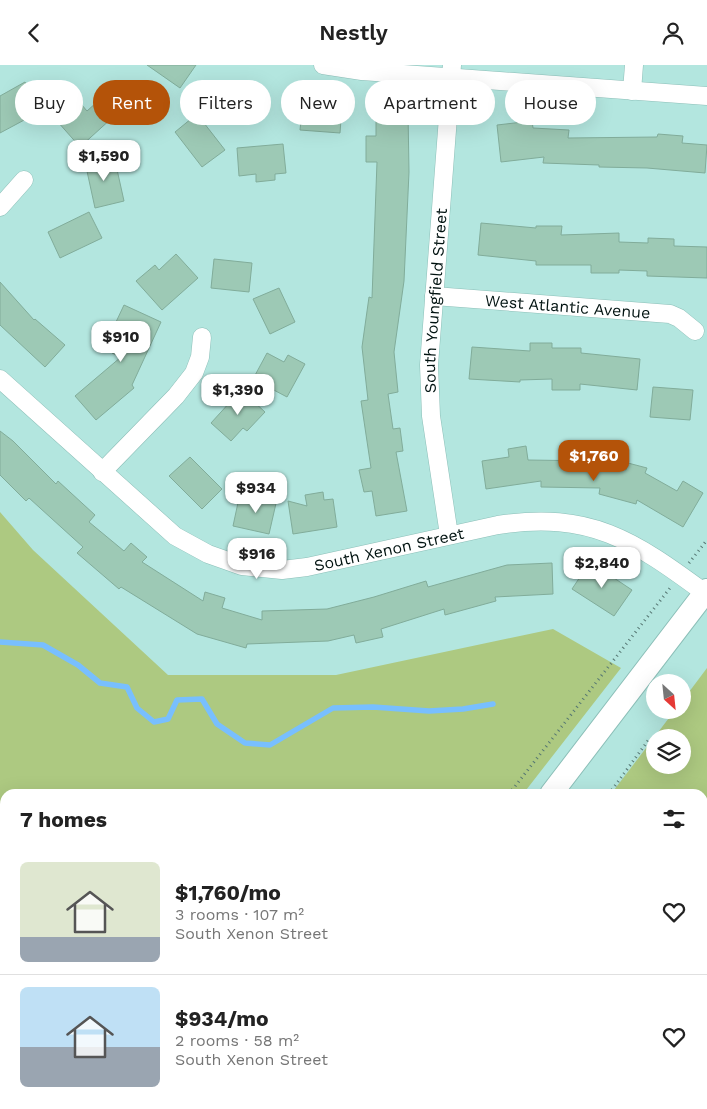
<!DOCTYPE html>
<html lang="en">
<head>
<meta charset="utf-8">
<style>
  :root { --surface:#fff; --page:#f6f6f6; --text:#222; --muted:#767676; --line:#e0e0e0; --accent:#b45309 }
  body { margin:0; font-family:"Work Sans",sans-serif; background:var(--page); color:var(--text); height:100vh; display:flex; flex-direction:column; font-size:19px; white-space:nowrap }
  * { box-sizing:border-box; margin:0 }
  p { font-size:16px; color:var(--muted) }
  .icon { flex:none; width:28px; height:28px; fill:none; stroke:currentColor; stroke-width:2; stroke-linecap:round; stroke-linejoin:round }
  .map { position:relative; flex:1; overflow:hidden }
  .drawer { position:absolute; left:0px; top:724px; width:708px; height:321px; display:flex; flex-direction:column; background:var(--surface); border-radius:15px 15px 0 0; box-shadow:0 5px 20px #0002 }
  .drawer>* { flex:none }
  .banner { position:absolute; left:15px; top:15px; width:678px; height:45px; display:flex; gap:10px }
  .needle { width:32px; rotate:153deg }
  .controls { position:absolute; left:646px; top:609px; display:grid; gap:10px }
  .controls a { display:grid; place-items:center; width:45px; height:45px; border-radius:50%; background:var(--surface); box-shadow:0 5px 20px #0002; font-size:25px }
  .price { position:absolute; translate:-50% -42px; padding:0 11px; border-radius:10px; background:#fff; color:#222; font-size:16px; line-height:32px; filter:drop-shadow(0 1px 2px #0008) }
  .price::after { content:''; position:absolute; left:50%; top:30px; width:15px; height:11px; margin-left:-8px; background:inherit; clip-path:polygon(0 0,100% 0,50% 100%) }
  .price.on { background:var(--accent); color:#fff }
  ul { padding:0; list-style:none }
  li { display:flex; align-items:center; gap:15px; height:125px; padding:0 20px }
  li+li { border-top:1px solid var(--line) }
  li span { display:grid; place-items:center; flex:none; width:140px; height:100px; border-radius:8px; color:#555 }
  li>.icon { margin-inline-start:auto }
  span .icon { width:60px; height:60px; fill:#fffc; stroke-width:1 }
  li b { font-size:21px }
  h2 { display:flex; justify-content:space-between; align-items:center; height:60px; padding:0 20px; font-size:21px }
  .pill { padding:0 18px; border-radius:22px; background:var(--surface); box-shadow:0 5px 20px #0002; font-size:18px; line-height:45px }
  .pill.on { background:var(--accent); color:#fff }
  header { display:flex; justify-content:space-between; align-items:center; height:65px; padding:0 20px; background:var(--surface); font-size:22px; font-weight:600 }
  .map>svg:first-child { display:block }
  .built { fill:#9edbd3 }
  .green { fill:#adc981; fill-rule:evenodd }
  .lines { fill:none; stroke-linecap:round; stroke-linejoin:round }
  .stream { stroke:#78bffe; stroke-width:5.5 }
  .building { fill:#9dc9b5; stroke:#81ac9a }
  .minor-casing { stroke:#8cbfb8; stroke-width:19 }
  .major-casing { stroke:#8cbfb8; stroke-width:24 }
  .path { stroke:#557672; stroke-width:3; stroke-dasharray:1 4; stroke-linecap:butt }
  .minor { stroke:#fff; stroke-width:18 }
  .major { stroke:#fff; stroke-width:22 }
  .labels { text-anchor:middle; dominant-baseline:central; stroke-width:4; stroke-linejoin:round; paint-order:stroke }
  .street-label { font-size:16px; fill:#011210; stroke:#bff4ed }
</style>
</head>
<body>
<header><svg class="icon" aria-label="back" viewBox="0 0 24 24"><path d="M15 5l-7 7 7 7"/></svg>Nestly<svg class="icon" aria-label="person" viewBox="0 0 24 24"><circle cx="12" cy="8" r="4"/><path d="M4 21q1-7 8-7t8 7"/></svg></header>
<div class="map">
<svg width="707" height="1044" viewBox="0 0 707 1044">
  <rect width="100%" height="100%" fill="#b3e6df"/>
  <!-- built -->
  <path class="built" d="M703 1036H707V1044H469L591 1040H702Z"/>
  <!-- green -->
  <g class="green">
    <path d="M0 447 33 485 168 610H336L553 564 621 603 523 729H5V849L0 847Z"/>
    <path d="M707 603V1033H703L702 729H611L675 645H682L683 635ZM682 672V700H655V672Z"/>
    <path d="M349 1040H497L344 1044Z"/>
  </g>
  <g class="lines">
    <!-- stream -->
    <path class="stream" d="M0 577 43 580 78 600 100 618 127 622 137 643 154 657 168 654 177 635 202 634 217 659 245 678 270 680 333 643 373 642 429 646 463 644 493 639"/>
  </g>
  <!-- building -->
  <g class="building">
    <path d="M147 0H196L180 23Z"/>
    <path d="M25 17 41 46 0 68V31Z"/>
    <path d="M64 19 87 46 97 37 112 53 80 82 42 39Z"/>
    <path d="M303 37 342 41 340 68 300 65Z"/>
    <path d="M376 47H408L409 107 404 216 394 287 398 327 388 329 393 364 400 363 403 386 396 387 407 446 376 451 372 426 364 427 359 405 371 403 361 336 368 335 362 282 369 232 372 233 377 97H366V71H376Z"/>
    <path d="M197 49 225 85 202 102 175 67Z"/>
    <path d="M532 56 533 63 569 65 568 73 657 72 658 69 683 71 682 78 707 80 705 108 647 103 599 102V100L543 98 544 92 501 97 497 60Z"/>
    <path d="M283 79 286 108 275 109V115L256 117V109L239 111 237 83Z"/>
    <path d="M114 91 124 136 95 143 85 97Z"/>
    <path d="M89 147 102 173 60 193 48 167Z"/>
    <path d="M481 158 536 163V161H562L561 170 619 168V177L648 178V173L674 174V181L707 182V213L647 211V206L619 205V208H591V200H536V196L478 190Z"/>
    <path d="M176 189 198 213 162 245 136 216 155 200 159 205Z"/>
    <path d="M214 194 252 198 249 227 211 223Z"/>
    <path d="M0 217 34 255 35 254 65 280 45 302 0 260Z"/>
    <path d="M279 223 295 257 270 269 253 234Z"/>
    <path d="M124 240 161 257 132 320 134 323 96 355 75 331 121 292 112 288 125 261 116 257Z"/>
    <path d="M530 278H552V283H581V288L640 294 637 325 580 319V325H552V314L520 315V317L469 314 472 282 530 286Z"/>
    <path d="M267 288 284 297 288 290 305 299 287 332 253 314Z"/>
    <path d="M653 322 693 325 690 355 650 352Z"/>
    <path d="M241 325 265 347 247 366 243 363 231 376 211 358Z"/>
    <path d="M0 366 13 376 56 419 58 416 95 450 89 457 124 486 131 478 147 492 142 497 203 536 205 527 225 533 222 543 262 555V546L327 544 374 532 426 516 428 522 507 500 552 498 553 529 495 532 496 536 445 550 444 544 381 564 383 572 356 578 354 570 328 576 247 579 246 583 197 569 121 522 119 524 77 488 83 482 29 433 26 436 0 410Z"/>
    <path d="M526 381 528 395 596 396 626 405 628 398 647 403 645 408 677 426 683 416 703 428 683 462 637 435 636 439 599 429 600 423 541 422V416L486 424 482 396 509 392 508 384Z"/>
    <path d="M190 392 222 424 202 444 169 411Z"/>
    <path d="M323 427 324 435 333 434 337 462 293 469 288 436 307 441 305 430Z"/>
    <path d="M260 430 277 434 269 469 233 461 239 433 258 438Z"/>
    <path d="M590 497 632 525 614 551 572 524Z"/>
  </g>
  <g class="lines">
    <defs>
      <g id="minor">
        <path d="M323 0 362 6 707 31"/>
        <path d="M632 26 634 0"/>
        <path d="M0 142 24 115"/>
        <path id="s1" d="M434 231 670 249 679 253 695 266"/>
        <path id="s2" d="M0 314 175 471 208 489 242 501 282 505 307 502 498 460C590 446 633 475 705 528"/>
        <path d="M102 407 176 331 194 308 200 292 202 272"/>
        <path id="s3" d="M449 470 431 351 429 300 452 0"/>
        <path d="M0 867 5 869"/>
        <path d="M0 1030 5 1037"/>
        <path d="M184 1040 186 1044"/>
      </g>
      <g id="major">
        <path d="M551 729 707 525"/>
        <path d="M262 1044 269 1040"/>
      </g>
    </defs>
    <!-- minor casing -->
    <use href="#minor" class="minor-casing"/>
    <!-- major casing -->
    <use href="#major" class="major-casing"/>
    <!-- path -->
    <g class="path">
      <path d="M689 498 707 475"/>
      <path d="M509 729 670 523"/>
      <path d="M609 729 650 673"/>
      <path d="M0 837 5 838"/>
      <path d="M702 920H707"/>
      <path d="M215 1040 216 1044"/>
      <path d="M337 1044 342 1040"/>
    </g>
    <!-- minor -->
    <use href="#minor" class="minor"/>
    <!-- major -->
    <use href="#major" class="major"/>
  </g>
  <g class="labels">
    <!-- street labels -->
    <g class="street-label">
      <text stroke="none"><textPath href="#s3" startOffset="236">South Youngfield Street</textPath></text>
      <text stroke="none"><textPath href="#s1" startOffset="134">West Atlantic Avenue</textPath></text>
      <text stroke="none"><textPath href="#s2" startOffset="458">South Xenon Street</textPath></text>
    </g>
  </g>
</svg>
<div class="controls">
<a><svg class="needle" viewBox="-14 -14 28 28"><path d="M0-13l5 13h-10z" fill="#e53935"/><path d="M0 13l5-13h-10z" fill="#767676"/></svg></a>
<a><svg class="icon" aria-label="layers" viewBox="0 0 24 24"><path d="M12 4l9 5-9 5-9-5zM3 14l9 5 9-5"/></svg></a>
</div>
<b class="price" style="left:104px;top:117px">$1,590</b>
<b class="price" style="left:121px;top:298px">$910</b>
<b class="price" style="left:238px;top:351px">$1,390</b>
<b class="price on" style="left:594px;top:417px">$1,760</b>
<b class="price" style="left:256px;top:449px">$934</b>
<b class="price" style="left:257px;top:515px">$916</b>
<b class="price" style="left:602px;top:524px">$2,840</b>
<div class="banner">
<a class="pill">Buy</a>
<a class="pill on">Rent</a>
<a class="pill">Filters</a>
<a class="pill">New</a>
<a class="pill">Apartment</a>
<a class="pill">House</a>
</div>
<section class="drawer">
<h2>7 homes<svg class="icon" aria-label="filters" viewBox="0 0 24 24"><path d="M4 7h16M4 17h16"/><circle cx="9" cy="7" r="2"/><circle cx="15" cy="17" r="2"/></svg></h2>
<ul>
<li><span style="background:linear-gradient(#dfe7d0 75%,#9aa5b1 0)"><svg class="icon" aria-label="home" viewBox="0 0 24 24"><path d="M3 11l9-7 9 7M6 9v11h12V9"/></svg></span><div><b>$1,760/mo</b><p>3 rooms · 107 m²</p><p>South Xenon Street</p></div><svg class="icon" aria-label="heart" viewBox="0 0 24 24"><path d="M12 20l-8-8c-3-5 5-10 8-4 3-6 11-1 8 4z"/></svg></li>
<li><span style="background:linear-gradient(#bfe0f5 60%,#9aa5b1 0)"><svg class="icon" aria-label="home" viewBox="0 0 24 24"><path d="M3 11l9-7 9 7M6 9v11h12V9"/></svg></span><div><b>$934/mo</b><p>2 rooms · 58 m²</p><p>South Xenon Street</p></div><svg class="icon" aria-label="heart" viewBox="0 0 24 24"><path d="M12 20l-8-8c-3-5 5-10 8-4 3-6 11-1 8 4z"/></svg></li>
</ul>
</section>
</div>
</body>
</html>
